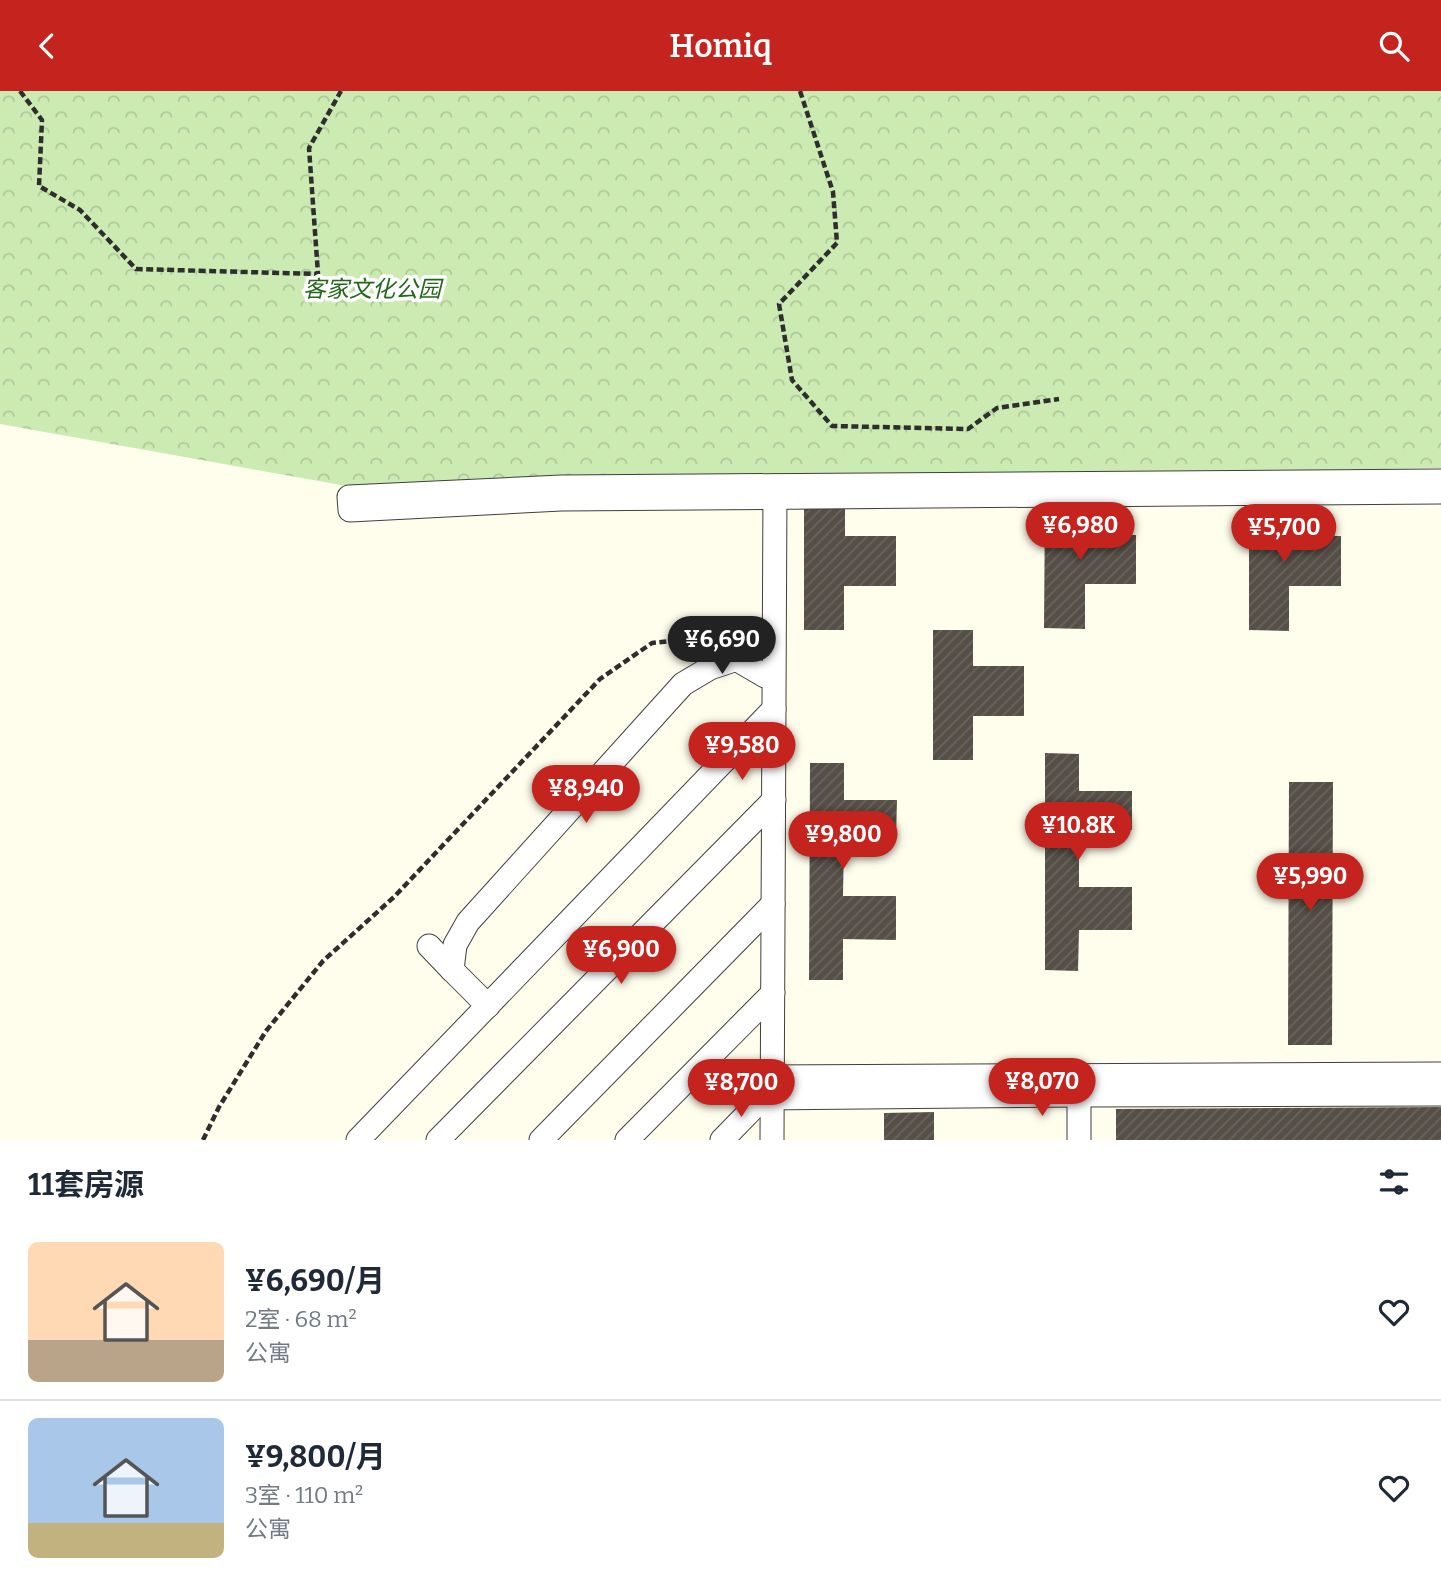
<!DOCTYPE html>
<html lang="zh">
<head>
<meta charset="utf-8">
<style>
  :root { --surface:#fff; --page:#f6f6f7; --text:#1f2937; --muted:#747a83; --line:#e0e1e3; --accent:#c4241d }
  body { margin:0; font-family:Bitter,"Noto Sans SC",serif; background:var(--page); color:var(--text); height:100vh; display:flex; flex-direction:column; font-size:26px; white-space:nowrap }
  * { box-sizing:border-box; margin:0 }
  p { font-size:23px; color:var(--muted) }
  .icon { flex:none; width:38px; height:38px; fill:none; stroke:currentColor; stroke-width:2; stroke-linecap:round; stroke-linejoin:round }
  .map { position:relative; height:1049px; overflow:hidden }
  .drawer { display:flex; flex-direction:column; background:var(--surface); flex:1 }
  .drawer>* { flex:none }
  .price { position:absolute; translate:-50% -60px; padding:0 16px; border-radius:24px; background:var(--accent); color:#fff; font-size:23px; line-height:46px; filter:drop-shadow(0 2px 4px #0008) }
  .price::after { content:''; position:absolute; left:50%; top:42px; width:21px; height:16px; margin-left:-10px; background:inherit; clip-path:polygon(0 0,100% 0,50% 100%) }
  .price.on { background:#222; color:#fff }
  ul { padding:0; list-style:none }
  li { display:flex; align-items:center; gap:21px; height:175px; padding:0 28px }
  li+li { border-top:2px solid var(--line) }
  li span { display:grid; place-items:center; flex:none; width:196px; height:140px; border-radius:10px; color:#555 }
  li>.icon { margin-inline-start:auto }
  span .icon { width:84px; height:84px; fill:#fffc; stroke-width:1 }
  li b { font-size:30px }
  h2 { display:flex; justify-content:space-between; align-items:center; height:84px; padding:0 28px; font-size:30px }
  header { display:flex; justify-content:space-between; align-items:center; height:91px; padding:0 28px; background:var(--accent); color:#fff; font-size:32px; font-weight:600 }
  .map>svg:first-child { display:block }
  .park { fill:url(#park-crowns) }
  .building { fill:url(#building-hatch) }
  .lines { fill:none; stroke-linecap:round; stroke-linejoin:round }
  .street-casing { stroke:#3f3f3f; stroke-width:25 }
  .path { stroke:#2e2e2e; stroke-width:4.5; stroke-dasharray:7 3.5; stroke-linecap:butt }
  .street { stroke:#fff; stroke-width:23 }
  .labels { text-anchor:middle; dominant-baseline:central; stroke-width:7; stroke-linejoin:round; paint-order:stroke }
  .park-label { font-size:23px; font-style:italic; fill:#236719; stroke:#fff }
</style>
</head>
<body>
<header><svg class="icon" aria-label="back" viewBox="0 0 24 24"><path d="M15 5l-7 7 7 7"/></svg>Homiq<svg class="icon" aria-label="search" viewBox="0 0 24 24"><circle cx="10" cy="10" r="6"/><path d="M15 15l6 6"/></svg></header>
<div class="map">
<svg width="1441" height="1049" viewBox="0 0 1441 1049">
  <defs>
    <pattern id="park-crowns" width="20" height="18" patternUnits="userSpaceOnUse" patternTransform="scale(1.75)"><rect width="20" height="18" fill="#ccebb3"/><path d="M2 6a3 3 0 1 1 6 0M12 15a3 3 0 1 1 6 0" fill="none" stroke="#aec899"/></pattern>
    <pattern id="building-hatch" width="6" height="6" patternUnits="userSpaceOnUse" patternTransform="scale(1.75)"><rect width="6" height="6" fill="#564f48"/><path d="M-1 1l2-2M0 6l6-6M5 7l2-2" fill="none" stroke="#69645e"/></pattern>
  </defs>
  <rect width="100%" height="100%" fill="#fffdec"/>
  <!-- park -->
  <path class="park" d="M0 0H1441V377L352 396 0 333Z"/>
  <!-- building -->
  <g class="building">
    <path d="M1045 408H1085V443L1136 444V493H1085V538L1044 537Z"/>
    <path d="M804 409 845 410V445H896V495H844V539H804Z"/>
    <path d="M1249 410H1289V445H1341V495H1289V540L1249 539Z"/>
    <path d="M933 539H973V575H1024V625H973V669H933Z"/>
    <path d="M1045 662 1079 663V700H1132V739H1079V796H1132V839H1079L1078 880 1045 879Z"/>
    <path d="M810 672H844V709H897L896 748H844L843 805H896V849L843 848V889H809Z"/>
    <path d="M1289 691H1333L1332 954H1288Z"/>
    <path d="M1441 1016V1049H1116V1018Z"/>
    <path d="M934 1021V1049H884V1022Z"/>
  </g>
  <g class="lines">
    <defs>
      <g id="street">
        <path d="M1441 390 561 396 349 406 350 419 561 408 1441 401"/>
        <path d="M700 547 765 585"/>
        <path d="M429 855 452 879"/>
        <path d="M488 915 452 879 455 854 468 831 683 593 710 577 737 568"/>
        <path d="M763 986 1441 983"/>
        <path d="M358 1049 774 618"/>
        <path d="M438 1049 774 709"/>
        <path d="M541 1049 773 813"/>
        <path d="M627 1049 773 902"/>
        <path d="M722 1049 763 1007 1079 1004V989"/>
        <path d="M772 1049 775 395"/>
        <path d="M1079 1049V1004L1441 1003"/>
      </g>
    </defs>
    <!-- street casing -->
    <use href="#street" class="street-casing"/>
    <!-- path -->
    <g class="path">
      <path d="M20 0 42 29 39 95 80 119 136 178 318 183 309 57 341 0"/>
      <path d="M800 0 833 101 837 152 779 213 792 289 832 335 968 338 997 317 1059 308"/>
      <path d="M203 1049 219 1016 266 940 323 870 394 806 600 588 652 552 680 549"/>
    </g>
    <!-- street -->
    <use href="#street" class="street"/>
  </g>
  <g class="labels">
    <!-- park labels -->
    <g class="park-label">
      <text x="372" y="198">客家文化公园</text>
    </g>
  </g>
</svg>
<b class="price" style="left:1080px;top:471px">¥6,980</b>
<b class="price" style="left:1284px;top:473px">¥5,700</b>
<b class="price on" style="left:722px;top:585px">¥6,690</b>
<b class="price" style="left:742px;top:691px">¥9,580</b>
<b class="price" style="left:586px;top:734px">¥8,940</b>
<b class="price" style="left:1078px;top:771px">¥10.8K</b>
<b class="price" style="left:843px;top:780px">¥9,800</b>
<b class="price" style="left:1310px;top:822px">¥5,990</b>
<b class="price" style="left:621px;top:895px">¥6,900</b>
<b class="price" style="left:1042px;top:1027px">¥8,070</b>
<b class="price" style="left:741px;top:1028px">¥8,700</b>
</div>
<section class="drawer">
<h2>11套房源<svg class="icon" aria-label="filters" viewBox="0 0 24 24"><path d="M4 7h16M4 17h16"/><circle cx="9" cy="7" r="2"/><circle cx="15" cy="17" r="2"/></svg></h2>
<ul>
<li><span style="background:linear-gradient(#ffd9b3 70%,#b9a48a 0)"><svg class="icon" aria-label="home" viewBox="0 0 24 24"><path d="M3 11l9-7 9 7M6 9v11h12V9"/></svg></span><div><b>¥6,690/月</b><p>2室 · 68 m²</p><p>公寓</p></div><svg class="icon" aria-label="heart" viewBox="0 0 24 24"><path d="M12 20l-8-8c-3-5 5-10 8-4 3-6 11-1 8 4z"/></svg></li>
<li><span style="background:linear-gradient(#a9c7e8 75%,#c2b280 0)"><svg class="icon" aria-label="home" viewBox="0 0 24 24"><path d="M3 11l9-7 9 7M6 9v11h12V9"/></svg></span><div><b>¥9,800/月</b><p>3室 · 110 m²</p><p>公寓</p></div><svg class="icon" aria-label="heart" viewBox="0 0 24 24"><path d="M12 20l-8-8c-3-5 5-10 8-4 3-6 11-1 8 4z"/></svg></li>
</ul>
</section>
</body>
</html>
